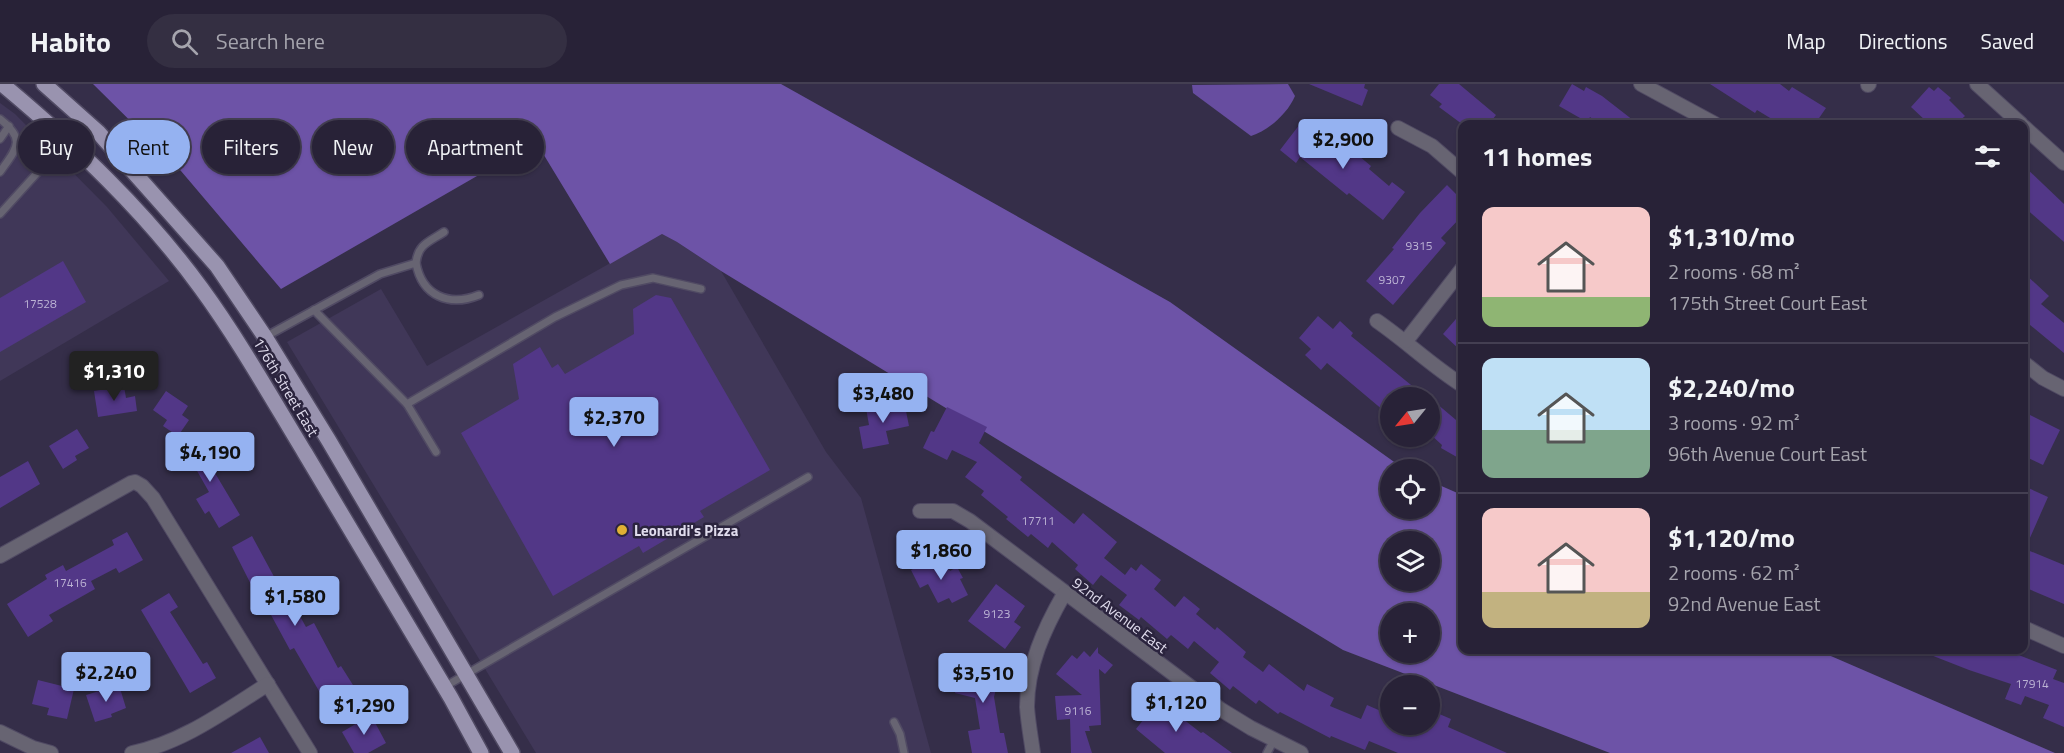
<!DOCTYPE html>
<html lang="en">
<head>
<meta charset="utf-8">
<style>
  :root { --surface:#282237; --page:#342f42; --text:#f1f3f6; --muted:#a5a4ad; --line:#443f52; --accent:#95b2f1 }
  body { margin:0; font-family:"Titillium Web",sans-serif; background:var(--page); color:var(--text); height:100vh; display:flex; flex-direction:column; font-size:22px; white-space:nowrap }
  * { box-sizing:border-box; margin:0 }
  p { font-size:20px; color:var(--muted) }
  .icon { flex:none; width:33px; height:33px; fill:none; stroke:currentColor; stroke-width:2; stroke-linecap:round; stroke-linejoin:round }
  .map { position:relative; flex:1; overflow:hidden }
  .panel { position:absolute; left:1458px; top:36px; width:570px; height:534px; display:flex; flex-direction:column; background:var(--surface); border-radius:12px; box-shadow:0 2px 4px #0004,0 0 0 2px var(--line) }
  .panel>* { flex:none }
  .guide { position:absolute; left:18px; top:36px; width:570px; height:54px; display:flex; gap:12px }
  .needle { width:39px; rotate:240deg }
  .tools { position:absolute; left:1380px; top:303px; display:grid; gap:12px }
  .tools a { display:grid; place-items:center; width:60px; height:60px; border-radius:50%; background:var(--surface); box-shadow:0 2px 4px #0004,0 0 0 2px var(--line); font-size:30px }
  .price { position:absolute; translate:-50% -51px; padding:0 14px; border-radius:6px; background:var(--accent); color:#111; font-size:20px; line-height:39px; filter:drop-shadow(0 2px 3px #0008) }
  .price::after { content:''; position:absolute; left:50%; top:36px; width:18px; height:14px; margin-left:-9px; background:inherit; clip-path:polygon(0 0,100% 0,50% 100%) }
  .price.current { background:#222; color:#fff }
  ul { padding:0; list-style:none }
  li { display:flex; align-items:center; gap:18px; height:150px; padding:0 24px }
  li+li { border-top:2px solid var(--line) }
  li span { display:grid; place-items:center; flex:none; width:168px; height:120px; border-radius:12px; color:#555 }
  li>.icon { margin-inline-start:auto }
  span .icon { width:72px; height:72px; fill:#fffc; stroke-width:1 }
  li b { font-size:26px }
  h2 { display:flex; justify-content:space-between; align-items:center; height:72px; padding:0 24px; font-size:26px }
  .tag { padding:0 21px; border-radius:27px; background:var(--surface); box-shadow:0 2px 4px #0004,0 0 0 2px var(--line); font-size:21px; line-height:54px }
  .tag.current { background:var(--accent); color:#111 }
  header { display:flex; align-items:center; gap:36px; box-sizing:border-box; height:84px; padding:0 30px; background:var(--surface); border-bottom:2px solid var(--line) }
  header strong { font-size:28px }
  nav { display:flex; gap:33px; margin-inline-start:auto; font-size:21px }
  .search { width:420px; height:54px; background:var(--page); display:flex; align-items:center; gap:15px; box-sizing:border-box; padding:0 21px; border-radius:33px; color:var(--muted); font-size:22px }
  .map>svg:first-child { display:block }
  .built { fill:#403758 }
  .forest { fill:#6d53a7; fill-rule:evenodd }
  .water { fill:#674da0 }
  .building { fill:#523787 }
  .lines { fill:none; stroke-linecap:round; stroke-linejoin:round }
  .service-casing { stroke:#504a63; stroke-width:10 }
  .minor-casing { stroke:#504a63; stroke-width:16 }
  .primary-casing { stroke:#504a63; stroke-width:18 }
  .service { stroke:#676472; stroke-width:7 }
  .minor { stroke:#676472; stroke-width:14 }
  .primary { stroke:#9993af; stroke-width:15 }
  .poi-dot { fill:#e0b034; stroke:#2b243e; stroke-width:2 }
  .labels { text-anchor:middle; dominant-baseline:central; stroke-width:5; stroke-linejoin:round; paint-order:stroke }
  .number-label { font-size:12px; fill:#bcb3d4 }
  .street-label { font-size:15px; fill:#e0dced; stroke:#2b243e }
  .poi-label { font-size:15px; font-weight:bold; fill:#e0dced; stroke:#2b243e; text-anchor:start }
</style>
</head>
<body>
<header>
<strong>Habito</strong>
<div class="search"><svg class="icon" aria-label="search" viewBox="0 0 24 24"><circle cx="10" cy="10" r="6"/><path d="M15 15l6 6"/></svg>Search here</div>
<nav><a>Map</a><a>Directions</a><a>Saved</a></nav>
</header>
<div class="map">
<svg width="2064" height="669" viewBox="0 0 2064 669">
  <rect width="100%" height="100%" fill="#352e49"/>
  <!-- built -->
  <g class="built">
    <path d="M0 19 15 30 107 123 169 197 0 297Z"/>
    <path d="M662 150 677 158 721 187 826 368 861 414 931 669H536L287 258 381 205 427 282Z"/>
  </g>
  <!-- forest -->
  <path class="forest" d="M93 0H781L1170 218 1404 385 1390 386V424H1430V397L1462 411V566H1817L2055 669H1610L1343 566 721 187 677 158 662 150 610 180 536 58 281 205 181 87ZM1390 458H1430V496H1390ZM1390 530H1430V568H1390Z"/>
  <!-- water -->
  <path class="water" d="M1288 0 1295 12C1288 29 1268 47 1251 52L1193 9 1192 1Z"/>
  <!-- building -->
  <g class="building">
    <path d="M1309 0H1365L1364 4 1368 6 1362 22Z"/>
    <path d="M1439 0H1459L1496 31 1489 40H1462L1439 23 1442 20 1430 11Z"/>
    <path d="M1572 0 1584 7 1586 3 1602 12 1638 40H1599L1590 33 1587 38 1559 22Z"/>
    <path d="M1710 0H1780L1789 7 1792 3 1826 24 1815 40H1780L1757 26 1755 29Z"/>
    <path d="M1929 3 1934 7 1938 3 1951 14 1949 16 1965 32 1956 40H1926V37L1911 23Z"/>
    <path d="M1300 40 1310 48 1312 45 1335 64 1341 57 1371 82 1369 85 1389 102 1392 98 1405 108 1383 136 1349 109 1347 111 1300 73 1296 79 1280 66Z"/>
    <path d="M2024 82 2064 120V158L2024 123Z"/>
    <path d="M1447 101 1462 116V132L1441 154 1446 159 1393 221 1366 197 1394 165 1392 164 1420 129Z"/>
    <path d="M63 177 86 218 0 268V214Z"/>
    <path d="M2024 189 2049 212 2041 220 2064 239V269L2024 236Z"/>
    <path d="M656 211 671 214 770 386 700 427 704 433 643 469 639 462 553 512 461 349 519 315 513 280 540 263 552 284 558 280 565 290 634 250 633 225Z"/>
    <path d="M1462 228V268L1443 250Z"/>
    <path d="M1318 232 1333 245 1340 237 1353 249 1351 252 1427 314H1390V332L1327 279 1321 286 1305 271 1311 265 1299 254Z"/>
    <path d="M124 302 126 314 135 312 137 327 98 333 94 307Z"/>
    <path d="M166 307 188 322 182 331 189 336 178 352 163 342 167 336 153 326Z"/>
    <path d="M1430 314 1462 341V376L1441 364 1442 361 1430 350Z"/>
    <path d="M904 317 909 342 886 347 889 360 863 365 859 343 869 341 866 324Z"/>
    <path d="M947 323 987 343 979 359 1022 393 1020 396 1074 440 1083 429 1117 458 1104 474 1125 491 1131 483 1136 487 1141 480 1161 496 1154 505 1175 523 1184 512 1200 525 1196 530 1215 546 1217 543 1246 568 1243 573 1263 588 1269 580 1304 607 1307 600 1334 614 1330 622 1361 635 1367 621 1390 631V640L1411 647 1414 640H1430V626L1451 635 1448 643 1507 669H1398L1369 657 1365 666 1331 652 1330 654 1280 628 1278 630 1259 616 1256 620 1233 602 1230 606 1210 589 1219 578 1194 557 1188 565 1171 551 1167 555 1141 533 1139 536 1119 521 1127 511 1101 491 1093 501 1075 485 1078 481 1052 458 1048 464 1031 450 1028 453 1006 435 1008 433 981 411 984 407 965 393 977 378 952 366 947 376 923 364 931 347 934 348Z"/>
    <path d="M2024 328 2060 346 2043 381 2024 372Z"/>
    <path d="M77 345 89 364 75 372 77 376 63 385 49 362Z"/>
    <path d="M203 353 217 381 212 384 240 431 219 444 209 427 205 430 196 415 209 408 192 378 187 381 179 366Z"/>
    <path d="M28 377 40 400 0 424V393Z"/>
    <path d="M2024 402 2048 413 2025 465 2064 481V520L2024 503Z"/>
    <path d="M127 448 143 476 119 489 116 484 91 497 95 505 49 531 53 537 28 553 7 520 47 495 45 491 63 481 66 487 114 461 112 456Z"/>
    <path d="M252 452 278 500 281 498 306 543 314 539 338 584 341 582 358 609 330 626 294 564 290 566 264 518 261 520 232 463Z"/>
    <path d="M933 475 937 483 945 478 950 487 957 483 963 494 960 495 968 511 952 519 949 514 938 519 928 500 920 504 911 486Z"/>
    <path d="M996 500 1025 522 1014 538 1021 543 1005 565 968 537Z"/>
    <path d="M169 509 178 523 170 528 203 580 207 578 216 594 190 609 141 526Z"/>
    <path d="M1098 563V569L1113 581 1105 590 1099 585 1101 641 1089 642 1090 647H1085L1092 669H1071L1070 635 1057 636 1055 612 1082 611 1056 590 1072 571 1077 575 1084 567 1090 573Z"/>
    <path d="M1918 566H2018L2016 570 2057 586 2053 595 2064 599V643L2043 634 2049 621 2025 612 2021 621 2005 615 2011 600 1969 586Z"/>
    <path d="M984 572 1003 576 994 613 1000 649H1004L1008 669H972L968 647 980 645 975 614 955 609 963 576 983 580Z"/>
    <path d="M38 596 74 605 67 635 47 631 49 624 32 620Z"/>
    <path d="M119 601 126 624 111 630 112 633 95 638 86 611Z"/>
    <path d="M1159 616 1201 649 1203 648 1232 669H1165L1136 645Z"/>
    <path d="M371 631 386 659 368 669H354L342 648Z"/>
    <path d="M260 653 269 669H231Z"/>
  </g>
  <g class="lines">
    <defs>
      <g id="service">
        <path d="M0 35C27 56 16 65 0 88"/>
        <path d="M0 55 9 42"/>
        <path d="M0 130 67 56 82 34"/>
        <path d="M416 179C418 160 429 158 444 148"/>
        <path d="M314 226 407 320 436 368"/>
        <path d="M265 253 380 190 416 179C422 212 449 223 479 211"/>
        <path d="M407 320 555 233 621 201 653 194 701 205"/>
        <path d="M444 603 808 393"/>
        <path d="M894 638 900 650 904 669"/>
        <path d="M1267 669 1274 656"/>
      </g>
      <g id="minor">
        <path d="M1641 0 1715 40"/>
        <path d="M1977 0 2021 40"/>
        <path d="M1868 1 1869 0"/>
        <path d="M2024 43 2064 79"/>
        <path d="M1398 44 1432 62 1462 88"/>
        <path d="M1377 237C1406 257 1432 282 1462 301"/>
        <path d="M1406 257 1462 185"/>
        <path d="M2024 279 2043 294 2064 305"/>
        <path d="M920 427H953L970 437 1220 625 1251 644 1301 669"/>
        <path d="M0 472 131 399 135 398 142 402 153 414 310 669"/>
        <path d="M2024 544 2064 562"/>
        <path d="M0 648 33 664 51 669"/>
        <path d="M132 669C182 659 225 627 268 600"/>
        <path d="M1033 669C1031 654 1028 638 1027 623 1027 582 1044 545 1064 510"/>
      </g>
      <g id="primary">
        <path d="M2 0C75 61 145 127 201 204 239 256 271 313 305 369 353 450 402 532 451 614L481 669"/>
        <path d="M44 0 98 48 217 182 265 253 329 357 512 669"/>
      </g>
    </defs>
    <!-- service casing -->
    <use href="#service" class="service-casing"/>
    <!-- minor casing -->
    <use href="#minor" class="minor-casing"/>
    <!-- primary casing -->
    <use href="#primary" class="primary-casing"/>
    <!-- service -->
    <use href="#service" class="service"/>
    <!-- minor -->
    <use href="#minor" class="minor"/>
    <!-- primary -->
    <use href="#primary" class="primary"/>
  </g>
  <!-- markers -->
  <circle class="poi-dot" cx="622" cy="446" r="6"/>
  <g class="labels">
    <!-- number labels -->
    <g class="number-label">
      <text x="1419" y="161">9315</text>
      <text x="1392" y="195">9307</text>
      <text x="40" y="219">17528</text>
      <text x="1038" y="436">17711</text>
      <text x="70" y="498">17416</text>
      <text x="997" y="529">9123</text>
      <text x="2032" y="599">17914</text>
      <text x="1078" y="626">9116</text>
    </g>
    <!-- street labels -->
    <g class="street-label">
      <text transform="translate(286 303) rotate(59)">176th Street East</text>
      <text transform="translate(1120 531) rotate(37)">92nd Avenue East</text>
    </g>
    <!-- poi labels -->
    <g class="poi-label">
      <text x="634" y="446">Leonardi's Pizza</text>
    </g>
  </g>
</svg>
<div class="tools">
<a><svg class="needle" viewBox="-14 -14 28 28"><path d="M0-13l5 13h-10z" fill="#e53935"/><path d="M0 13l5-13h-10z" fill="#a5a4ad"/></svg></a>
<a><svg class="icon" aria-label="locate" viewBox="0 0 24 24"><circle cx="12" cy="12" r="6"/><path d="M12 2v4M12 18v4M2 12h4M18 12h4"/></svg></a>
<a><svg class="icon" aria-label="layers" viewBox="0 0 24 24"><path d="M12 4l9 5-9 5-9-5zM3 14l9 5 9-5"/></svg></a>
<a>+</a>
<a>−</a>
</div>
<b class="price" style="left:1343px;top:86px">$2,900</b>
<b class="price current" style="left:114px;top:318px">$1,310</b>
<b class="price" style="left:883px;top:340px">$3,480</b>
<b class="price" style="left:614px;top:364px">$2,370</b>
<b class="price" style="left:210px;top:399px">$4,190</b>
<b class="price" style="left:941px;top:497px">$1,860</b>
<b class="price" style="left:295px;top:543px">$1,580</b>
<b class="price" style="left:106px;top:619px">$2,240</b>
<b class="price" style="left:983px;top:620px">$3,510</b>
<b class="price" style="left:1176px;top:649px">$1,120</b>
<b class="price" style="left:364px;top:652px">$1,290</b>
<div class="guide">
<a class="tag">Buy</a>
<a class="tag current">Rent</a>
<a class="tag">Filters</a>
<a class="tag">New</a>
<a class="tag">Apartment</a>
</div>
<section class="panel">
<h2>11 homes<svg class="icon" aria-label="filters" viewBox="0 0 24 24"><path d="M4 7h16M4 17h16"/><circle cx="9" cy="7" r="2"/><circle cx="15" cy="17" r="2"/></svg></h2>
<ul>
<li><span style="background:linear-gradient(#f6c9c9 75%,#8fb573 0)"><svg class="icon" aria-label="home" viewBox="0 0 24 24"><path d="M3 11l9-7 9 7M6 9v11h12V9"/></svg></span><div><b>$1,310/mo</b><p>2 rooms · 68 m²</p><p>175th Street Court East</p></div></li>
<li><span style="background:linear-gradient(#bfe0f5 60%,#7fa58c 0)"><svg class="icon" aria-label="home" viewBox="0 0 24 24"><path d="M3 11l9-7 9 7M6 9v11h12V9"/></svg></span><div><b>$2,240/mo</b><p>3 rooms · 92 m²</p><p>96th Avenue Court East</p></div></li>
<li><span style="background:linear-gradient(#f6c9c9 70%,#c2b280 0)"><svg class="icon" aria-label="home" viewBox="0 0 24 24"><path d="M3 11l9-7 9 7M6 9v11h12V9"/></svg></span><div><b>$1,120/mo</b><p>2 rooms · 62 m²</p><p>92nd Avenue East</p></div></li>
</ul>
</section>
</div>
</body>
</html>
